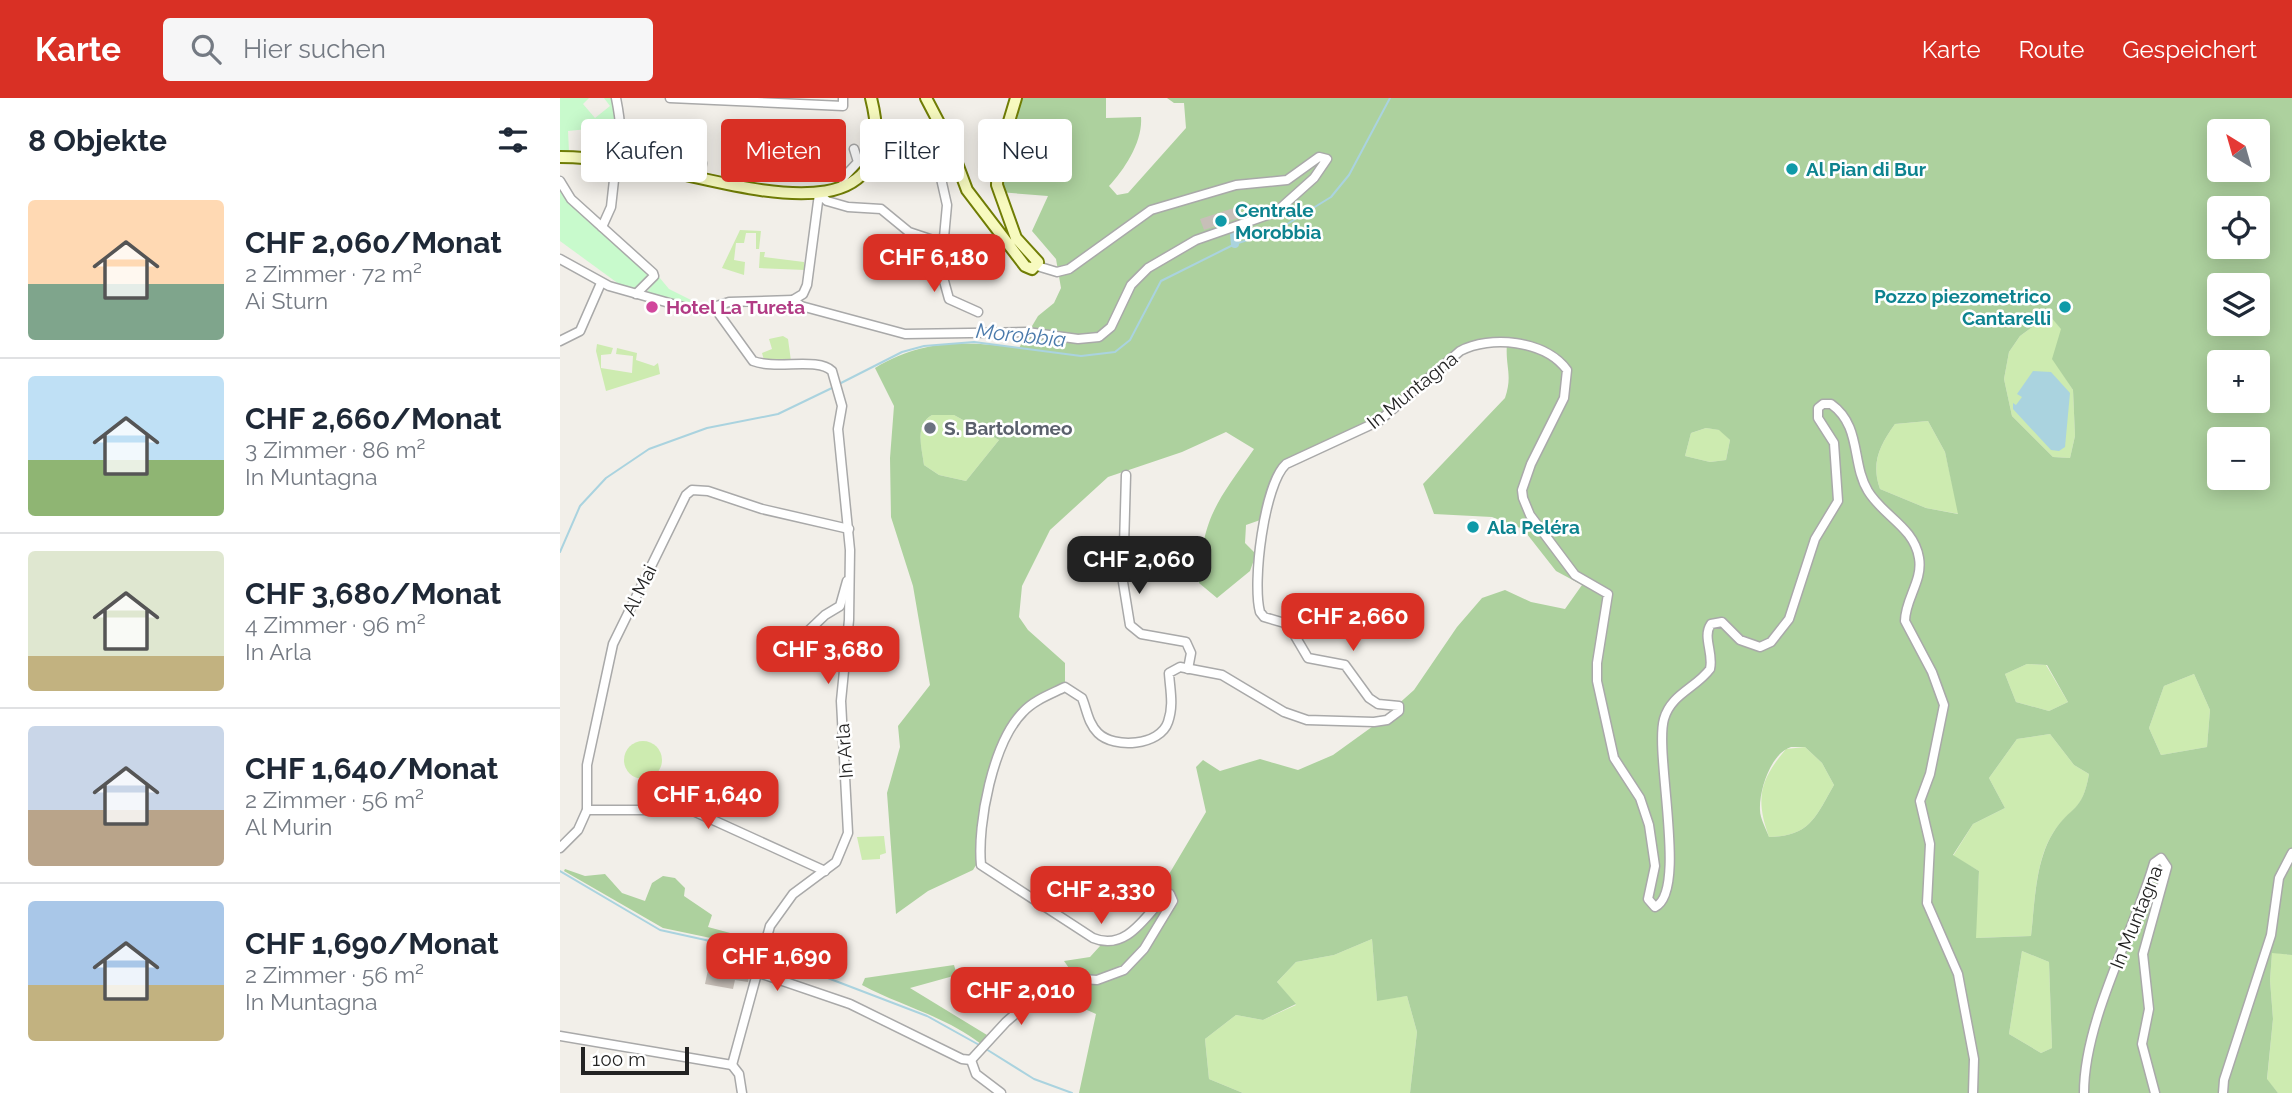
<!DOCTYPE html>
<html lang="de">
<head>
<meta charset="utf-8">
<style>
  :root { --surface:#fff; --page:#f6f6f7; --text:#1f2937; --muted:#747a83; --line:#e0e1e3; --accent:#d93025 }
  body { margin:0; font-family:Raleway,sans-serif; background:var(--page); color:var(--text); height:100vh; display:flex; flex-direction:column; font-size:26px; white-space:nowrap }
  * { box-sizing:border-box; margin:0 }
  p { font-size:23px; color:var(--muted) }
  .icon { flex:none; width:38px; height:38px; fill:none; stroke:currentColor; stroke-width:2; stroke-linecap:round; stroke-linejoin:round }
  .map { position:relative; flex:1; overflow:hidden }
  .sheet { display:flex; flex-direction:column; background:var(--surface); width:560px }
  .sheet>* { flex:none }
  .banner { position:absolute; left:21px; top:21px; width:665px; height:63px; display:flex; gap:14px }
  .needle { width:46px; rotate:323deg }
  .tools { position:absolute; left:1647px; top:21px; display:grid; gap:14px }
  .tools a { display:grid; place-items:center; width:63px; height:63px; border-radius:7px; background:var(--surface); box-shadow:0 4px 18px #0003; font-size:35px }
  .scale { position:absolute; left:21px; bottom:18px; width:108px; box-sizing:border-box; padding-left:7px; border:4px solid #222; border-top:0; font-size:19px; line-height:24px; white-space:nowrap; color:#222; -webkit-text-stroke:5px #fff; paint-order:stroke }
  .price { position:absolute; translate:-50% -60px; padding:0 16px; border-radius:14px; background:var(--accent); color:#fff; font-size:23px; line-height:46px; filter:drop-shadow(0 2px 4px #0008) }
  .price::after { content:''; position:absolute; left:50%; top:42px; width:21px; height:16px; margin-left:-10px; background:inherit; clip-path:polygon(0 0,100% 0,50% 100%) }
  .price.current { background:#222; color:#fff }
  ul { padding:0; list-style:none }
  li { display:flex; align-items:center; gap:21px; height:175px; padding:0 28px }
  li+li { border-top:2px solid var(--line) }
  li span { display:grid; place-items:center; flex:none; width:196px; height:140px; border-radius:7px; color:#555 }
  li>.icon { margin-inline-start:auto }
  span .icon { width:84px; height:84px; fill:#fffc; stroke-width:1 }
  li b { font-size:30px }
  h2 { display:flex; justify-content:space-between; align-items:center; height:84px; padding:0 28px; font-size:30px }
  .pill { padding:0 24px; border-radius:7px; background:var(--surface); box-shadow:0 4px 18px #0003; font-size:24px; line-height:63px }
  .pill.current { background:var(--accent); color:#fff }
  header { display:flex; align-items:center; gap:42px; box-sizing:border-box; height:98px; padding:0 35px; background:var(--accent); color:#fff }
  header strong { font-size:33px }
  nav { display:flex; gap:38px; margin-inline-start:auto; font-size:24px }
  .search { width:490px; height:63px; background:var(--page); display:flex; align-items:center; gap:18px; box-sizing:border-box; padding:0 24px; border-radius:7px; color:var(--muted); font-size:26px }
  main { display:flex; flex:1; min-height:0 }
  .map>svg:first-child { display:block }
  .grass { fill:#cdebb0 }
  .forest { fill:#add19e; fill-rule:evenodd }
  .park { fill:#c8facc }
  .water { fill:#aad3df }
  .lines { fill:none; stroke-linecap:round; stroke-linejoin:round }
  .stream { stroke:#aad3df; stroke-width:2 }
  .canal { stroke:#aad3df; stroke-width:8 }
  .building { fill:#c7bfb8 }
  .street-casing { stroke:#a9a9a9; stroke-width:11 }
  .secondary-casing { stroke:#707d05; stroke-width:14 }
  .street { stroke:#fff; stroke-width:8 }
  .secondary { stroke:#f7fabf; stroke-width:10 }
  .culture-dot { fill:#0f9aa8; stroke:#fff; stroke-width:2.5 }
  .hotel-dot { fill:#d1479c; stroke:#fff; stroke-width:2.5 }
  .worship-dot { fill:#6b7280; stroke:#fff; stroke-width:2.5 }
  .labels { text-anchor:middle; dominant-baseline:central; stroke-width:5; stroke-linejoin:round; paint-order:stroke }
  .culture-label { font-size:19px; font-weight:bold; fill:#0d838f; stroke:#fff; text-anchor:start }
  .hotel-label { font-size:19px; font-weight:bold; fill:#b23c85; stroke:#fff; text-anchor:start }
  .street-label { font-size:19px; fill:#222; stroke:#fff }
  .worship-label { font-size:19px; font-weight:bold; fill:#5b616d; stroke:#fff; text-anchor:start }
  .water-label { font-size:21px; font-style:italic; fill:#4a7aab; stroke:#fff }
</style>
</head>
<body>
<header>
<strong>Karte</strong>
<div class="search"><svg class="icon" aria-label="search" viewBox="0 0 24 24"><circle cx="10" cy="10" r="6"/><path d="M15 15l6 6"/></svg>Hier suchen</div>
<nav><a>Karte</a><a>Route</a><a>Gespeichert</a></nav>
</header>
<main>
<section class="sheet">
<h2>8 Objekte<svg class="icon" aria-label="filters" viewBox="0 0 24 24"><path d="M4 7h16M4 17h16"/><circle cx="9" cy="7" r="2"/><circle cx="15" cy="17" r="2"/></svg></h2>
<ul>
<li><span style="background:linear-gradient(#ffd9b3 60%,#7fa58c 0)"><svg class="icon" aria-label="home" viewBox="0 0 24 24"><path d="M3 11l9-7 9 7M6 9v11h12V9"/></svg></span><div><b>CHF 2,060/Monat</b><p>2 Zimmer · 72 m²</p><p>Ai Sturn</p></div></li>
<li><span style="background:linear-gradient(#bfe0f5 60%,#8fb573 0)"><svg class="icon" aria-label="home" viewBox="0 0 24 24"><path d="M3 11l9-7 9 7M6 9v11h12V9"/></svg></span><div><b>CHF 2,660/Monat</b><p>3 Zimmer · 86 m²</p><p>In Muntagna</p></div></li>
<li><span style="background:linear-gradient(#dfe7d0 75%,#c2b280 0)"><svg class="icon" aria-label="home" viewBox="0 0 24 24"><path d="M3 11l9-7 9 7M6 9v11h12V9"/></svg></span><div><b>CHF 3,680/Monat</b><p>4 Zimmer · 96 m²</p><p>In Arla</p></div></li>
<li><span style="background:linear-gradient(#c9d6e8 60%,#b9a48a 0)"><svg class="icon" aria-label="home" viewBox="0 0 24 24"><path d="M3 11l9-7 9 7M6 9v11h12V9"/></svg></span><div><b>CHF 1,640/Monat</b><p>2 Zimmer · 56 m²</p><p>Al Murin</p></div></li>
<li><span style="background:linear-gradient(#a9c7e8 60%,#c2b280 0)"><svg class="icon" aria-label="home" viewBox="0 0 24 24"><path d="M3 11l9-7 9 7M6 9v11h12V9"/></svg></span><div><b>CHF 1,690/Monat</b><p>2 Zimmer · 56 m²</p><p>In Muntagna</p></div></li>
</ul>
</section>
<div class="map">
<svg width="1732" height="995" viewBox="0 0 1732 995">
  <rect width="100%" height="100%" fill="#f2efe9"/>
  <!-- grass -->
  <g class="grass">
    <path d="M180 132 201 133 199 151H196V135H186L184 145H176L174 162 185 164 184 177 162 170Z"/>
    <path d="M200 154H205L204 159 244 164 245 172 199 170Z"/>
    <path d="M1489 217 1502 231 1493 261 1513 292 1515 338 1510 360 1493 359 1452 318 1444 281 1449 254 1460 238Z"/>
    <path d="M223 238 228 241 231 263 204 262 202 255 212 251 209 241Z"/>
    <path d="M37 246 53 250 51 256 41 257V270L72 275 73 258 56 256 57 250 77 255 76 262 94 268 98 265 100 276 46 293 36 253Z"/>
    <path d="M372 317H394L439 342 406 383 379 377 364 367C362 351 354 327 372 317Z"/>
    <path d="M1368 323 1385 354 1399 416 1366 410 1320 391C1311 366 1319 348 1335 326Z"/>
    <path d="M1146 330 1160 332 1170 342 1166 362 1150 364 1125 358 1131 335Z"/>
    <path d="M1467 566 1486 567 1508 604 1489 613 1456 604 1445 576Z"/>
    <path d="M1634 576 1650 612 1647 649 1601 657 1589 630 1604 588Z"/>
    <path d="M1490 636 1514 667 1529 676C1522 716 1512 706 1493 735 1475 763 1475 805 1471 838L1415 840 1419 773 1393 758 1413 726 1445 710 1429 680 1457 641Z"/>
    <circle cx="83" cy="662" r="19"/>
    <path d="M1245 649 1262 665 1274 687C1255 720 1250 738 1209 739 1195 700 1200 682 1226 651Z"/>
    <path d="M324 738 326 755 320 757V761L302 762 297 739Z"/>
    <path d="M812 841 817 902 847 898 857 934 850 995H683L649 981 645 941 676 917 703 922 736 907 717 884 736 864 774 857Z"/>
    <path d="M1462 853 1489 864 1492 950 1481 955 1449 936Z"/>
    <path d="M1712 854 1732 857V995H1718L1707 982 1713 921 1710 882Z"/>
  </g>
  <!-- forest -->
  <g class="forest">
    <path d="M456 0H546V20L581 19C583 43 565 71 549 88L557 97 568 95 626 30 624 5H614L607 0H1732V857L1712 855 1710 882 1713 921 1707 981 1718 995H850L857 934 847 898 817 903 812 841 774 857 736 864 717 884 736 906 703 922 676 917 645 941 649 981 683 995H519L536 916 518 908 479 899 493 888 516 880 504 863 530 859 540 848 574 835 646 714 636 669 643 662 660 673 700 661 738 672 773 657 816 626 854 592 897 529 922 500 945 492 971 504 1005 511 1022 487 996 473 963 431 932 419 874 416 863 386 945 300C953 277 945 269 947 245L911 246 819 323 726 366 703 421 686 427 685 445 696 456 690 473 657 500 639 485C642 418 658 403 694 351L666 334 622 354 548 379 490 432 462 488 459 519 468 532 505 565V589L463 614 450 635 428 695 421 759 413 772 368 793 336 816 327 695 340 649 338 628 370 587 353 488 331 419 330 360 334 308 315 270C364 241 404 243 459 250L478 218 494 205 501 190 496 161 472 133 488 98 439 94 437 87ZM1659 33H1698V72H1659ZM1659 110H1698V149H1659ZM1659 187H1698V226H1659ZM1489 217 1501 231 1492 261 1513 292 1515 338 1510 360 1493 359 1452 318 1444 281 1449 254 1460 238ZM1659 264H1698V303H1659ZM372 317H394L439 342 406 383 379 377 364 367C362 350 354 327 372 317ZM1368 323 1385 354 1398 416 1366 410 1320 391C1311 366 1319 348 1335 326ZM1146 330 1159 332 1170 342 1166 362 1150 364 1125 358 1131 335ZM1659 341H1698V380H1659ZM1467 566 1487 567 1508 604 1489 613 1456 604 1445 576ZM1634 576 1650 612 1647 649 1601 657 1589 630 1604 588ZM1490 636 1514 667 1529 676C1522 716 1511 706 1493 735 1475 764 1475 805 1471 838L1416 840 1419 773 1393 757 1413 726 1445 710 1429 680 1457 641ZM1231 649H1245L1262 665 1274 687C1255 720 1250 738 1209 739 1206 731 1200 720 1200 712 1199 692 1211 655 1231 649ZM1462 853 1489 864 1492 950 1481 955 1449 936Z"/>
    <path d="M5 771 25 778 45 776 62 795 85 803 92 785 103 778 115 780 125 790 124 798 152 817 148 829 185 839 184 847 103 830 4 773Z"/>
    <path d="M216 844 246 855 276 856 282 860 275 878 210 854Z"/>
    <path d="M394 867 397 877 350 890 427 937 421 946C385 918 341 908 302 887L305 880Z"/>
  </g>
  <!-- park -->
  <g class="park">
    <path d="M0 0H29L23 6 35 20 50 8 44 0H51L57 28 8 33 9 53H0Z"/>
    <path d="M0 93 88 177 76 191 63 189 0 143Z"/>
    <path d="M99 179 109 191 139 206H117L86 195Z"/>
  </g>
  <!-- water -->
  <path class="water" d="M1473 273 1491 274 1510 295 1505 349 1499 353 1491 352 1453 311V305L1456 307 1462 299 1457 296Z"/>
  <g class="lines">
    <!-- stream -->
    <g class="stream">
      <path d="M279 286 342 254 364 248 414 244 521 258 555 254 570 242 601 183 675 146 716 133 771 99 789 77 830 0"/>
      <path d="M0 454 20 408 46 380 89 351 147 330 218 316 274 289"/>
      <path d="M0 773 100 832 200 854"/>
      <path d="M205 856 367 918 421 948"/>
      <path d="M426 951 474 981 512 995"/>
    </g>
    <!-- canal -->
    <path class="canal" d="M674 137 675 146"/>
  </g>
  <!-- building -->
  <g class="building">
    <path d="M677 109 681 119 644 132 640 121Z"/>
    <path d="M150 862 177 867 176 875 189 878 188 884 175 882 173 891 145 886Z"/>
  </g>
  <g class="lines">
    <defs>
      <g id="street">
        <path d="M110 0 283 8V0"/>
        <path d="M384 32 376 43 375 54 387 107 381 172 389 201 418 214"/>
        <path d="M50 61C65 46 60 20 56 0"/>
        <path d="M140 80 142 65"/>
        <path d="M0 83 11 101 93 175 94 178 76 196"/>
        <path d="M284 87 283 80 298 64 294 51"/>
        <path d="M259 96 267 103 288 109 321 111 349 134 382 145"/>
        <path d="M42 129 51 109 56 64"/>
        <path d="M382 155 395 161"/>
        <path d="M0 161 49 188 134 212H144L169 204 233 202 241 208 345 236 467 234 518 241 539 239 551 229 571 187 588 170 636 142 716 114 754 80 767 61 759 59 727 82 676 87 591 112 509 171 497 174 477 168"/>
        <path d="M233 202 243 196 247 187 259 96"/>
        <path d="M154 209 193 263C216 272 258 259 272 273L282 308 278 331 290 452 289 522 281 603 288 735 276 764 233 796 210 828 172 967"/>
        <path d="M0 243 20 233 41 185"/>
        <path d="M566 377 563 484 570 527 581 536 626 544 631 555 628 571"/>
        <path d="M221 560 228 541 244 537 265 517 280 508 287 483"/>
        <path d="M27 712H131L265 773"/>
        <path d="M0 750 18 732 27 712V667L53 546 126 397 132 392 148 393 202 411 289 431"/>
        <path d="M199 875 290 906 402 961 411 962 446 924 490 886 506 880 537 882 564 872 584 851 613 803 610 796 606 797C586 817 567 854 533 840L421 767C417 726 433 644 463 614 474 602 491 596 505 589L522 600C527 612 528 625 538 635 554 651 600 648 608 624 614 607 610 592 609 575L620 569 662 577 724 614 747 622 814 624 827 622 839 613V608L818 606 809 600 785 567 748 560 728 526 704 519 700 514C692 485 704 386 726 366L819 323 900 253C930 237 985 242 1007 272L1004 300 971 366 962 392 963 400 970 417 1015 477 1048 496 1037 565V583L1054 660 1080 700 1089 727 1095 768 1088 801 1095 809C1128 794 1094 656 1104 621 1111 596 1136 590 1150 571 1154 555 1142 539 1151 526L1162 524 1180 542 1200 549 1211 544 1229 521 1255 441 1278 403 1274 345 1258 320V310L1263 306H1271C1302 328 1291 365 1308 393 1323 418 1354 429 1359 460 1363 483 1345 501 1345 523L1372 574 1384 607 1370 676 1360 703 1370 746 1367 805 1398 876 1414 961 1413 995"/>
        <path d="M0 938 172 967"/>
        <path d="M411 962 416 976 441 995"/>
        <path d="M172 967 179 976 182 995"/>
        <path d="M1524 995C1524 922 1574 834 1594 765L1601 760 1607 769 1583 856 1589 911 1582 946 1595 995"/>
        <path d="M1663 995 1664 982 1711 837 1719 780 1732 755"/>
      </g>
      <g id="secondary">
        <path d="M366 0 389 44 407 92 465 168 472 171 478 164 456 140 437 87 438 60 456 0"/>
        <path d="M0 59C40 59 77 67 116 75 189 90 346 138 311 0"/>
      </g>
    </defs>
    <!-- street casing -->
    <use href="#street" class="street-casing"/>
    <!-- secondary casing -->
    <use href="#secondary" class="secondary-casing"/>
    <!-- street -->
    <use href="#street" class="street"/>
    <!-- secondary -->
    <use href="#secondary" class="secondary"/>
  </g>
  <!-- markers -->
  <g class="culture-dot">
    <circle cx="1232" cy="71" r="7"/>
    <circle cx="661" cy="123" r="7"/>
    <circle cx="1505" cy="209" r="7"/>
    <circle cx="913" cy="429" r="7"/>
  </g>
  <circle class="hotel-dot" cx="92" cy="209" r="7"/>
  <circle class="worship-dot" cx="370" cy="330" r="7"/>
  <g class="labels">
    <!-- culture labels -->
    <g class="culture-label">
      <text x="1246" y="71">Al Pian di Bur</text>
      <text x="675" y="112">Centrale<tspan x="675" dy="22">Morobbia</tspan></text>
      <text x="1491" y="198" text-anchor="end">Pozzo piezometrico<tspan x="1491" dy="22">Cantarelli</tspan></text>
      <text x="927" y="429">Ala Peléra</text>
    </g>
    <!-- hotel labels -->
    <g class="hotel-label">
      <text x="106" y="209">Hotel La Tureta</text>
    </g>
    <!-- street labels -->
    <g class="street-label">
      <text transform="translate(852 292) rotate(-39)">In Muntagna</text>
      <text transform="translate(79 492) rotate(-64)">Al Mai</text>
      <text transform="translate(284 653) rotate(-94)">In Arla</text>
      <text transform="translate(1576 819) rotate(-68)">In Muntagna</text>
    </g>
    <!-- worship labels -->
    <g class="worship-label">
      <text x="384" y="330">S. Bartolomeo</text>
    </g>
    <!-- water labels -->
    <g class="water-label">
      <text transform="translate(461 237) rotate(6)">Morobbia</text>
    </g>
  </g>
</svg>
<div class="tools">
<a><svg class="needle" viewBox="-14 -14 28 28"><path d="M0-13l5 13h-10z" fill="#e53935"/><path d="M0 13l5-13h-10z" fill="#747a83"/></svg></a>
<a><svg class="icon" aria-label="locate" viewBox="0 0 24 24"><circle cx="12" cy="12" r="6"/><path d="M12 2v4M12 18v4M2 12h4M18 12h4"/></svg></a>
<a><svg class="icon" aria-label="layers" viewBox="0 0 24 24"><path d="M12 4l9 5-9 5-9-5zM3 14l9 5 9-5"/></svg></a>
<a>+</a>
<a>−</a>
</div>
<div class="scale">100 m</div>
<b class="price" style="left:374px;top:196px">CHF 6,180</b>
<b class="price current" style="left:579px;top:498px">CHF 2,060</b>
<b class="price" style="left:793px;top:555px">CHF 2,660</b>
<b class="price" style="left:268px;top:588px">CHF 3,680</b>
<b class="price" style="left:148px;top:733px">CHF 1,640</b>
<b class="price" style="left:541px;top:828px">CHF 2,330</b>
<b class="price" style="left:217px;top:895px">CHF 1,690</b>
<b class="price" style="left:461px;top:929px">CHF 2,010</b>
<div class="banner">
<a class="pill">Kaufen</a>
<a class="pill current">Mieten</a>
<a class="pill">Filter</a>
<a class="pill">Neu</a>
</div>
</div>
</main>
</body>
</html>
